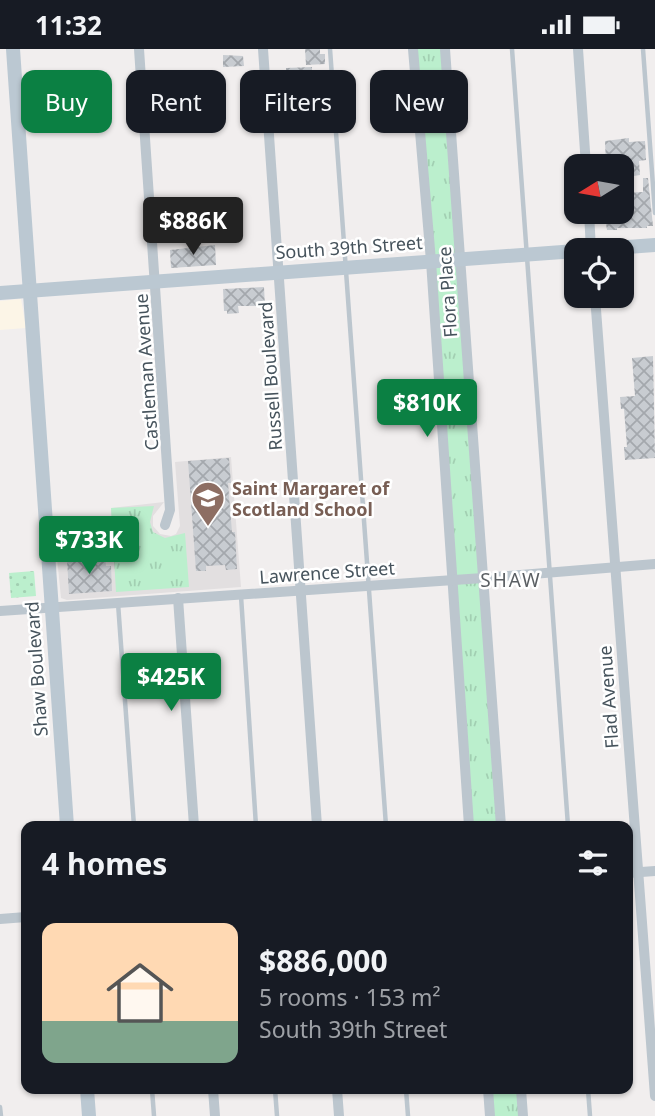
<!DOCTYPE html>
<html lang="en">
<head>
<meta charset="utf-8">
<style>
  :root { --surface:#171b24; --page:#242831; --text:#f1f3f6; --muted:#9ea1a6; --line:#363941; --accent:#0b8043 }
  body { margin:0; font-family:"Noto Sans",sans-serif; background:var(--page); color:var(--text); height:100vh; display:flex; flex-direction:column; font-size:26px; white-space:nowrap }
  * { box-sizing:border-box; margin:0 }
  p { font-size:23px; color:var(--muted) }
  .icon { flex:none; width:38px; height:38px; fill:none; stroke:currentColor; stroke-width:2; stroke-linecap:round; stroke-linejoin:round }
  .map { position:relative; flex:1; overflow:hidden }
  .panel { position:absolute; left:21px; top:772px; width:612px; height:273px; display:flex; flex-direction:column; background:var(--surface); border-radius:14px; box-shadow:0 2px 5px #0004 }
  .panel>* { flex:none }
  .banner { position:absolute; left:21px; top:21px; width:614px; height:63px; display:flex; gap:14px }
  .needle { width:46px; rotate:259deg }
  .controls { position:absolute; left:564px; top:105px; display:grid; gap:14px }
  .controls a { display:grid; place-items:center; width:70px; height:70px; border-radius:14px; background:var(--surface); box-shadow:0 2px 5px #0004; font-size:35px }
  .price { position:absolute; translate:-50% -60px; padding:0 16px; border-radius:7px; background:var(--accent); color:#fff; font-size:23px; line-height:46px; filter:drop-shadow(0 2px 4px #0008) }
  .price::after { content:''; position:absolute; left:50%; top:42px; width:21px; height:16px; margin-left:-10px; background:inherit; clip-path:polygon(0 0,100% 0,50% 100%) }
  .price.on { background:#222; color:#fff }
  ul { padding:0; list-style:none }
  li { display:flex; align-items:center; gap:21px; height:175px; padding:0 21px }
  li+li { border-top:2px solid var(--line) }
  li span { display:grid; place-items:center; flex:none; width:196px; height:140px; border-radius:14px; color:#555 }
  li>.icon { margin-inline-start:auto }
  span .icon { width:84px; height:84px; fill:#fffc; stroke-width:1 }
  li b { font-size:30px }
  h2 { display:flex; justify-content:space-between; align-items:center; height:84px; padding:0 21px; font-size:30px }
  .chip { padding:0 24px; border-radius:14px; background:var(--surface); box-shadow:0 2px 5px #0004; font-size:24px; line-height:63px }
  .chip.on { background:var(--accent); color:#fff }
  .status { display:flex; justify-content:space-between; align-items:center; height:49px; padding:0 35px; background:var(--surface); direction:ltr }
  .status svg { height:19px; fill:currentColor }
  .map>svg:first-child { display:block }
  .commercial { fill:#fcf5e7 }
  .education { fill:#e2dfe0 }
  .grass { fill:url(#grass-dots) }
  .park { fill:url(#park-tufts) }
  .building { fill:url(#building-cross-hatch) }
  .lines { fill:none; stroke-linecap:round; stroke-linejoin:round }
  .lane { stroke:#bcc6ce; stroke-width:4.5 }
  .street { stroke:#bcc6ce; stroke-width:10 }
  .secondary { stroke:#bbc8d2; stroke-width:14 }
  .labels { text-anchor:middle; dominant-baseline:central; stroke-width:5; stroke-linejoin:round; paint-order:stroke }
  .street-label { font-size:18px; fill:#46535c; stroke:#fff }
  .education-label { font-size:18px; font-weight:bold; fill:#785e54; stroke:#fff; text-anchor:start }
  .neighbourhood-label { font-size:19px; letter-spacing:2px; fill:#5b5f63; stroke:#fff }
</style>
</head>
<body>
<div class="status"><b>11:32</b><svg viewBox="0 0 49 12"><path d="M0 12V9h3v3zM5 12V6h3v6zM10 12V3h3v9zM15 12V0h3v12zM26 1h20v11H26zM47 4h2v5h-2z"/></svg></div>
<div class="map">
<svg width="655" height="1067" viewBox="0 0 655 1067">
  <defs>
    <pattern id="grass-dots" width="8" height="8" patternUnits="userSpaceOnUse" patternTransform="scale(1.75)"><rect width="8" height="8" fill="#bbefcd"/><path d="M2 2h.1M6 6h.1" fill="none" stroke="#a2cfb2" stroke-width="1.8" stroke-linecap="round"/></pattern>
    <pattern id="park-tufts" width="24" height="20" patternUnits="userSpaceOnUse" patternTransform="scale(1.75)"><rect width="24" height="20" fill="#bbefcd"/><path d="M3 7l-1-3M5 7V3M7 7l1-3M15 17l-1-3M17 17v-4M19 17l1-3" fill="none" stroke="#a2cfb2"/></pattern>
    <pattern id="building-cross-hatch" width="8" height="8" patternUnits="userSpaceOnUse" patternTransform="scale(1.75)"><rect width="8" height="8" fill="#c8ccd1"/><path d="M0 0l8 8M0 8l8-8" fill="none" stroke="#a4a8ad"/></pattern>
  </defs>
  <rect width="100%" height="100%" fill="#f1eeee"/>
  <!-- commercial -->
  <path class="commercial" d="M21 250 26 279 0 281V252Z"/>
  <!-- education -->
  <path class="education" d="M231 408 241 538 67 551 61 549 56 498 113 493 111 459 164 453 153 467V477L160 485 171 487 176 485 180 477 175 413Z"/>
  <!-- grass -->
  <path class="grass" d="M34 522 36 547 11 549 9 524Z"/>
  <!-- park -->
  <g class="park">
    <path d="M413 0H445L501 777H469Z"/>
    <path d="M154 457 150 473 153 483 165 489 185 484 189 538 116 543 111 459Z"/>
    <path d="M488 1040H521L523 1067H490Z"/>
  </g>
  <!-- building -->
  <g class="building">
    <path d="M305 0H320V5H325V15L306 16Z"/>
    <path d="M223 6 243 7 244 17 223 18Z"/>
    <path d="M312 18V28L287 30 286 19Z"/>
    <path d="M629 89V93L645 92 646 111 639 112 640 126 621 129V117H606L605 92Z"/>
    <path d="M643 129H648L653 177H647V179H617V181H607L604 163H621V144L643 143Z"/>
    <path d="M215 196 216 216 171 219 170 201Z"/>
    <path d="M323 200 324 208 298 210 297 202Z"/>
    <path d="M264 238 265 257H238L239 264 227 265V262H224L223 240Z"/>
    <path d="M653 307 655 409 625 411 624 398H627L624 360H621L620 348 635 347 632 309Z"/>
    <path d="M229 409 231 434H228L232 483H235L237 520 226 521 225 516 206 517V522H196L188 412Z"/>
    <path d="M93 507H105L106 517H111L112 542 69 545 67 510 78 509V513L93 512Z"/>
  </g>
  <g class="lines">
    <!-- lane -->
    <g class="lane">
      <path d="M330 0 386 777"/>
      <path d="M512 0 568 777"/>
      <path d="M643 0 655 164"/>
      <path d="M241 547 256 777"/>
      <path d="M118 554 134 777"/>
      <path d="M152 1040 154 1067"/>
      <path d="M275 1040 277 1067"/>
      <path d="M406 1040 408 1067"/>
      <path d="M588 1040 590 1067"/>
      <path d="M0 1058 1 1067"/>
    </g>
    <!-- street -->
    <g class="street">
      <path d="M139 0 170 461 165 476"/>
      <path d="M263 0 317 777"/>
      <path d="M413 0 431 212 469 777"/>
      <path d="M445 0 501 777"/>
      <path d="M578 0 586 117"/>
      <path d="M589 163 591 201"/>
      <path d="M595 247 655 1047"/>
      <path d="M178 549 194 777"/>
      <path d="M0 562 483 529 655 515"/>
      <path d="M628 824 655 822"/>
      <path d="M0 870 26 868"/>
      <path d="M213 1040 215 1067"/>
      <path d="M337 1040 339 1067"/>
      <path d="M488 1040 490 1067"/>
      <path d="M521 1040 523 1067"/>
    </g>
    <!-- secondary -->
    <g class="secondary">
      <path d="M13 0 67 777"/>
      <path d="M586 201 655 196"/>
      <path d="M0 244 576 202"/>
      <path d="M87 1040 89 1067"/>
    </g>
  </g>
  <!-- icons -->
  <defs>
    <symbol id="school-pin" viewBox="-11 -11 22 30"><path d="M0 17L-7.5 6A9.5 9.5 0 1 1 7.5 6Z" fill="#8d6e63" stroke="#fff"/><path d="M0-5L7-2L0 1L-7-2ZM-4 1L0 2.5L4 1V4Q0 6-4 4Z" fill="#fff"/></symbol>
  </defs>
  <g fill-rule="evenodd">
    <use href="#school-pin" x="189" y="430" width="38" height="52"/>
  </g>
  <g class="labels">
    <!-- street labels -->
    <g class="street-label">
      <text transform="translate(349 198) rotate(-4)">South 39th Street</text>
      <text transform="translate(447 243) rotate(-94)">Flora Place</text>
      <text transform="translate(146 323) rotate(-94)">Castleman Avenue</text>
      <text transform="translate(270 327) rotate(-94)">Russell Boulevard</text>
      <text transform="translate(327 523) rotate(-4)">Lawrence Street</text>
      <text transform="translate(36 620) rotate(-94)">Shaw Boulevard</text>
      <text transform="translate(608 648) rotate(-94)">Flad Avenue</text>
    </g>
    <!-- education labels -->
    <g class="education-label">
      <text x="232" y="439">Saint Margaret of<tspan x="232" dy="21">Scotland School</tspan></text>
    </g>
    <!-- neighbourhood labels -->
    <g class="neighbourhood-label">
      <text x="511" y="531">SHAW</text>
    </g>
  </g>
</svg>
<div class="controls">
<a><svg class="needle" viewBox="-14 -14 28 28"><path d="M0-13l5 13h-10z" fill="#e53935"/><path d="M0 13l5-13h-10z" fill="#9ea1a6"/></svg></a>
<a><svg class="icon" aria-label="locate" viewBox="0 0 24 24"><circle cx="12" cy="12" r="6"/><path d="M12 2v4M12 18v4M2 12h4M18 12h4"/></svg></a>
</div>
<b class="price on" style="left:193px;top:208px">$886K</b>
<b class="price" style="left:427px;top:390px">$810K</b>
<b class="price" style="left:89px;top:527px">$733K</b>
<b class="price" style="left:171px;top:664px">$425K</b>
<div class="banner">
<a class="chip on">Buy</a>
<a class="chip">Rent</a>
<a class="chip">Filters</a>
<a class="chip">New</a>
</div>
<section class="panel">
<h2>4 homes<svg class="icon" aria-label="filters" viewBox="0 0 24 24"><path d="M4 7h16M4 17h16"/><circle cx="9" cy="7" r="2"/><circle cx="15" cy="17" r="2"/></svg></h2>
<ul>
<li><span style="background:linear-gradient(#ffd9b3 70%,#7fa58c 0)"><svg class="icon" aria-label="home" viewBox="0 0 24 24"><path d="M3 11l9-7 9 7M6 9v11h12V9"/></svg></span><div><b>$886,000</b><p>5 rooms · 153 m²</p><p>South 39th Street</p></div></li>
</ul>
</section>
</div>
</body>
</html>
